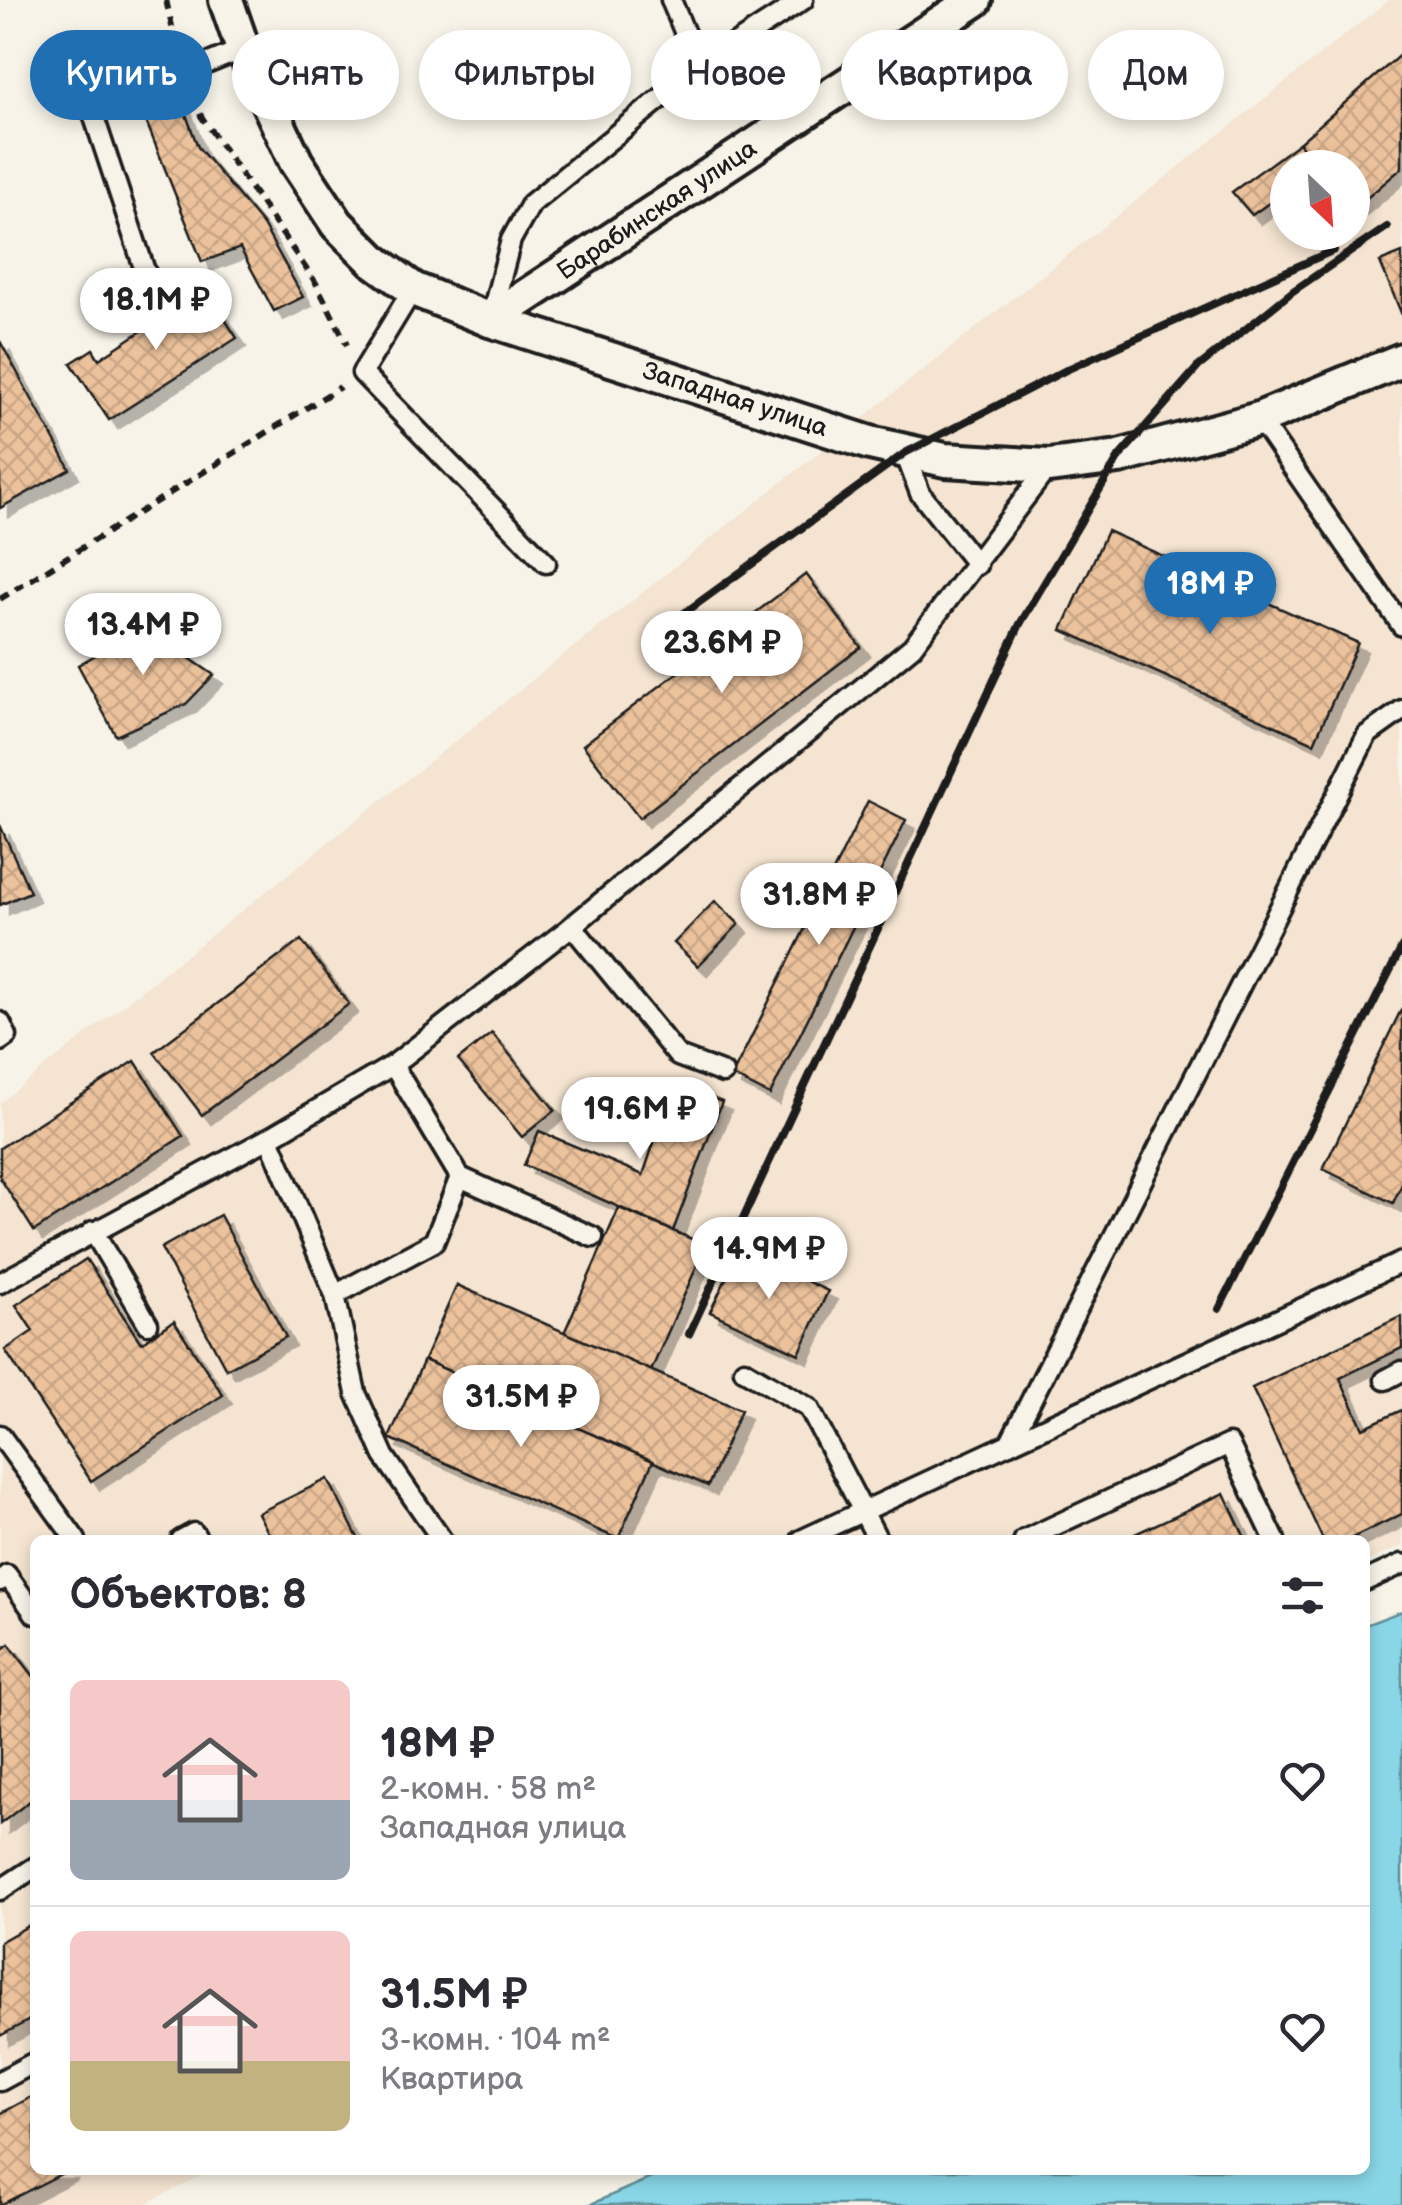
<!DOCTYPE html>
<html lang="ru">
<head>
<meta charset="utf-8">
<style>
  :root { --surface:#fff; --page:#f7f7f7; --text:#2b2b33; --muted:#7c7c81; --line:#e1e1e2; --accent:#1f6fb2 }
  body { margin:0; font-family:"Balsamiq Sans",sans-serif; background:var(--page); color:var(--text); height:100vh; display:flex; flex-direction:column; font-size:38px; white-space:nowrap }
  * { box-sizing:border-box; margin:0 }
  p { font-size:32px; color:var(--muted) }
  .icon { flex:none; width:55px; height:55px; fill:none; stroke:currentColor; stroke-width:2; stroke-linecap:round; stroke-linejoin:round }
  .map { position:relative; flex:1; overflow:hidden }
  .sheet { position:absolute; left:30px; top:1535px; width:1340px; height:640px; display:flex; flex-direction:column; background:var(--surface); border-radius:15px; box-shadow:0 5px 15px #0003 }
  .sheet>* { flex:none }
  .guide { position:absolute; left:30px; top:30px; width:1342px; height:90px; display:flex; gap:20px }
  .needle { width:65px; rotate:155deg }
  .tools { position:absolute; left:1270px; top:150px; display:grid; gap:20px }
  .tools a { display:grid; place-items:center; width:100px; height:100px; border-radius:50%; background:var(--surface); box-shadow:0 5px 15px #0003; font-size:50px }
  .price { position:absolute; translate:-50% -85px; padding:0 22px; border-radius:35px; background:#fff; color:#222; font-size:32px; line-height:65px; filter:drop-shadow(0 2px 5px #0008) }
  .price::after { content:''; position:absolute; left:50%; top:60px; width:30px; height:22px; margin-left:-15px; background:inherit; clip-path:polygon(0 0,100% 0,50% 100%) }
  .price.selected { background:var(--accent); color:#fff }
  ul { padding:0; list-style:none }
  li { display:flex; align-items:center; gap:30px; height:250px; padding:0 40px }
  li+li { border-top:2px solid var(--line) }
  li span { display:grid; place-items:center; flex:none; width:280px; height:200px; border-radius:15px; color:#555 }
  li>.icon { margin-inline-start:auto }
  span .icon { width:120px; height:120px; fill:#fffc; stroke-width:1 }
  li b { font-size:42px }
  h2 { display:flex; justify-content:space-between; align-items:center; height:120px; padding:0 40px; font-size:42px }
  .chip { padding:0 35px; border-radius:45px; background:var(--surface); box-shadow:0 5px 15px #0003; font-size:35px; line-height:90px }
  .chip.selected { background:var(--accent); color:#fff }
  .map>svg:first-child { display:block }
  .built { fill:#f4e4d1; fill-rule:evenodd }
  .water { fill:#89d6e7; stroke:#5d8c96; stroke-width:2.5 }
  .building { fill:url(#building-cross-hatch); stroke:#1c1c1c; stroke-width:2.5; filter:url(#shadow) }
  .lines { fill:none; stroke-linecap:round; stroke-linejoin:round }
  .lane-casing { stroke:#1c1c1c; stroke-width:25 }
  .street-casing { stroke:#1c1c1c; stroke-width:40 }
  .path { stroke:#1c1c1c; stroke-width:6; stroke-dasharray:10 8; stroke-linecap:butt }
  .lane { stroke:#f7f3e8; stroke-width:18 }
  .street { stroke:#f7f3e8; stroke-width:32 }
  .rail { stroke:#1c1c1c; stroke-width:8 }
  .labels { text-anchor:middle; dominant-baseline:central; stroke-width:8; stroke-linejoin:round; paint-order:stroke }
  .street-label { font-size:25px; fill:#1c1c1c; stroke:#f7f3e8 }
</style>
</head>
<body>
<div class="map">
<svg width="1402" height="2205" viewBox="0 0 1402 2205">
  <defs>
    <pattern id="building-cross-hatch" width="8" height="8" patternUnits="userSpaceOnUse" patternTransform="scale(2.5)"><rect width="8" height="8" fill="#ecc29c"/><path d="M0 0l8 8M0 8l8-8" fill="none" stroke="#caa686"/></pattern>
    <filter id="shadow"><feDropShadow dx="9" dy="9" stdDeviation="0" flood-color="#0004"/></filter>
  </defs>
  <rect width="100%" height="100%" fill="#f7f3e8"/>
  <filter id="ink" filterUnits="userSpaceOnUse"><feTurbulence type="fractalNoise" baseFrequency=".01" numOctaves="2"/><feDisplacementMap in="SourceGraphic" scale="20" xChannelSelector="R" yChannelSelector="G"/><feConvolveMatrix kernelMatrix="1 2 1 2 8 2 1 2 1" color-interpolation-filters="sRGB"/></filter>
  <g filter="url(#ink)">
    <!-- built -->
    <path class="built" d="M1389 0H1402V1546L1365 1563V1540H35V2170H212L144 2205H0V1103ZM1288 168H1352V232H1288Z"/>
    <!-- water -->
    <path class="water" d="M1402 1611V2205H589L669 2170H1365V1625Z"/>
    <!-- building -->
    <g class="building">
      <path d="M1402 53V168L1355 208 1352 205V168H1320L1299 143Z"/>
      <path d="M178 93 198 147 263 225 303 297 274 311 240 248 202 262 142 111Z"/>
      <path d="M1299 143 1320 168H1288V200L1283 193 1252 215 1232 192Z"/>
      <path d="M1402 253V315L1380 262Z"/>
      <path d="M200 281 237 338 109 420 71 363 93 349 99 359 184 303 179 295Z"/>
      <path d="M0 341 70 469 0 508Z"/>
      <path d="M1107 531 1358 643 1314 743 1062 630Z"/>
      <path d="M806 574 861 647 639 818 583 745Z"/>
      <path d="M161 618 182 653 214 675 186 704 116 736 78 665Z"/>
      <path d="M868 801 906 820 770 1095 732 1076Z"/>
      <path d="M0 825 30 892 0 905Z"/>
      <path d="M715 901 739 924 698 966 674 943Z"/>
      <path d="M301 940 349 1004 202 1115 154 1052Z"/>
      <path d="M1402 1008V1184L1393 1203 1323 1169Z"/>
      <path d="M492 1033 555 1110 522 1137 458 1060Z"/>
      <path d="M135 1061 183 1136 34 1231 0 1178V1148Z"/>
      <path d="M674 1083 722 1102 673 1231 524 1165 539 1131 643 1175Z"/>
      <path d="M619 1208 706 1245 651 1371 564 1333Z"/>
      <path d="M220 1215 286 1337 226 1369 161 1248Z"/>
      <path d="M740 1250 828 1291 799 1354 710 1312Z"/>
      <path d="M86 1259 141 1343 174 1321 223 1395 91 1481 5 1350 33 1331 16 1305Z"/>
      <path d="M457 1285 741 1410 708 1486 424 1360Z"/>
      <path d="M1402 1316V1348L1340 1378 1363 1428 1402 1410V1514L1348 1540H1323L1252 1388Z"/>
      <path d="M424 1360 653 1461 618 1539 389 1438Z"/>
      <path d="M328 1479 359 1540H272L258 1513Z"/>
      <path d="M1224 1493 1246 1540H1122Z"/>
      <path d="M9 1644 35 1678V1797L0 1824V1651Z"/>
      <path d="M35 1922V2017L0 2036V1942Z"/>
      <path d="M35 2095V2170H69L0 2205V2114Z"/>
    </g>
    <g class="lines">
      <defs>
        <g id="lane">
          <path d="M671 0 699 67"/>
          <path d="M413 289 362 373 546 563"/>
          <path d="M156 304 92 111 243 49"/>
          <path d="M490 320 511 240 531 204 699 67 803 0"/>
          <path d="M1259 419 1402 626"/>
          <path d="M905 453 920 493 977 565"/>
          <path d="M572 926 678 1056 723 1073"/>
          <path d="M0 1022 7 1036 0 1041"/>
          <path d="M460 1177 593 1237"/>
          <path d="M93 1231 148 1324"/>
          <path d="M0 1283 269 1138"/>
          <path d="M335 1295 434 1242 460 1177 393 1065"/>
          <path d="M744 1370 809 1408 878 1540"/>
          <path d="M1385 1380 1402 1371"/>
          <path d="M0 1435 76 1540"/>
          <path d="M1009 1444 1367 735 1402 710"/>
          <path d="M181 1540 194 1533 198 1540"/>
          <path d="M442 1540 384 1456 356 1393 335 1295 269 1138 393 1065 572 926 912 647 1049 466"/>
          <path d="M801 1540 1402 1262"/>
          <path d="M1024 1540 1229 1444 1275 1540"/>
          <path d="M0 1581 7 1575 35 1614"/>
          <path d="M1365 1581 1402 1564"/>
          <path d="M0 1890 35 1867"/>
          <path d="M0 2081 35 2062"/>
        </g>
        <g id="street">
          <path id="s1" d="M226 0 243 49 296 162 337 224 373 260 413 289 490 320 870 443 945 460 1049 466 1119 457 1259 419 1402 360"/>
          <path id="s2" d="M490 320 975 0"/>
        </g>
      </defs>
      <!-- lane casing -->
      <use href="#lane" class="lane-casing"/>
      <!-- street casing -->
      <use href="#street" class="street-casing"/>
      <!-- path -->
      <g class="path">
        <path d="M166 0 177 48"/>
        <path d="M193 97 201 116 316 283 347 345"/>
        <path d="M0 599 340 387"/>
      </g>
      <!-- lane -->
      <use href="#lane" class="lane"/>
      <!-- street -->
      <use href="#street" class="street"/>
      <!-- rail -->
      <g class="rail">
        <path d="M650 638 905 453 1068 369 1334 250"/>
        <path d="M1219 1309 1402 947"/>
        <path d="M689 1334 1020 624 1119 457 1198 367 1293 291 1387 227"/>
      </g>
    </g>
  </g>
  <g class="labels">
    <!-- street labels -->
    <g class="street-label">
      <text stroke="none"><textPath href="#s2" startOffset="200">Барабинская улица</textPath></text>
      <text stroke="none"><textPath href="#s1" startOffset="692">Западная улица</textPath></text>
    </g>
  </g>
</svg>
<div class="tools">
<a><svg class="needle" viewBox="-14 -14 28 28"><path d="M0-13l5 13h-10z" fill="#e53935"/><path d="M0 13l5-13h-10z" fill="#7c7c81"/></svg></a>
</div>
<b class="price" style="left:156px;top:353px">18.1M ₽</b>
<b class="price selected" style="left:1210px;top:637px">18M ₽</b>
<b class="price" style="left:143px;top:678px">13.4M ₽</b>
<b class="price" style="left:722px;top:696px">23.6M ₽</b>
<b class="price" style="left:819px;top:948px">31.8M ₽</b>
<b class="price" style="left:640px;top:1162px">19.6M ₽</b>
<b class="price" style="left:769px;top:1302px">14.9M ₽</b>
<b class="price" style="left:521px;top:1450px">31.5M ₽</b>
<div class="guide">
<a class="chip selected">Купить</a>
<a class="chip">Снять</a>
<a class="chip">Фильтры</a>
<a class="chip">Новое</a>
<a class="chip">Квартира</a>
<a class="chip">Дом</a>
</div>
<section class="sheet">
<h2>Объектов: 8<svg class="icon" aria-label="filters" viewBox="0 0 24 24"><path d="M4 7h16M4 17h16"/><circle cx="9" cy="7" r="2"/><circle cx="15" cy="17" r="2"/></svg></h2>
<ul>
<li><span style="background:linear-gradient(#f6c9c9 60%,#9aa5b1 0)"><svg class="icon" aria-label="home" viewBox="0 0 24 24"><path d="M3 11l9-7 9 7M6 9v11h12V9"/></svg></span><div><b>18M ₽</b><p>2-комн. · 58 m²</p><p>Западная улица</p></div><svg class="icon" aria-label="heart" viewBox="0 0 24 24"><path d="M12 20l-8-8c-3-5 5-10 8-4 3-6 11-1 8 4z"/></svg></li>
<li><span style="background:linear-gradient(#f6c9c9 65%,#c2b280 0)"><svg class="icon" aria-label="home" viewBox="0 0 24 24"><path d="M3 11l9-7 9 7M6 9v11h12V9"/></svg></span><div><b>31.5M ₽</b><p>3-комн. · 104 m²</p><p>Квартира</p></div><svg class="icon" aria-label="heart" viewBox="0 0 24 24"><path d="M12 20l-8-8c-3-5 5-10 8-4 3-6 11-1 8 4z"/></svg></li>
</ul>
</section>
</div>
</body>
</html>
